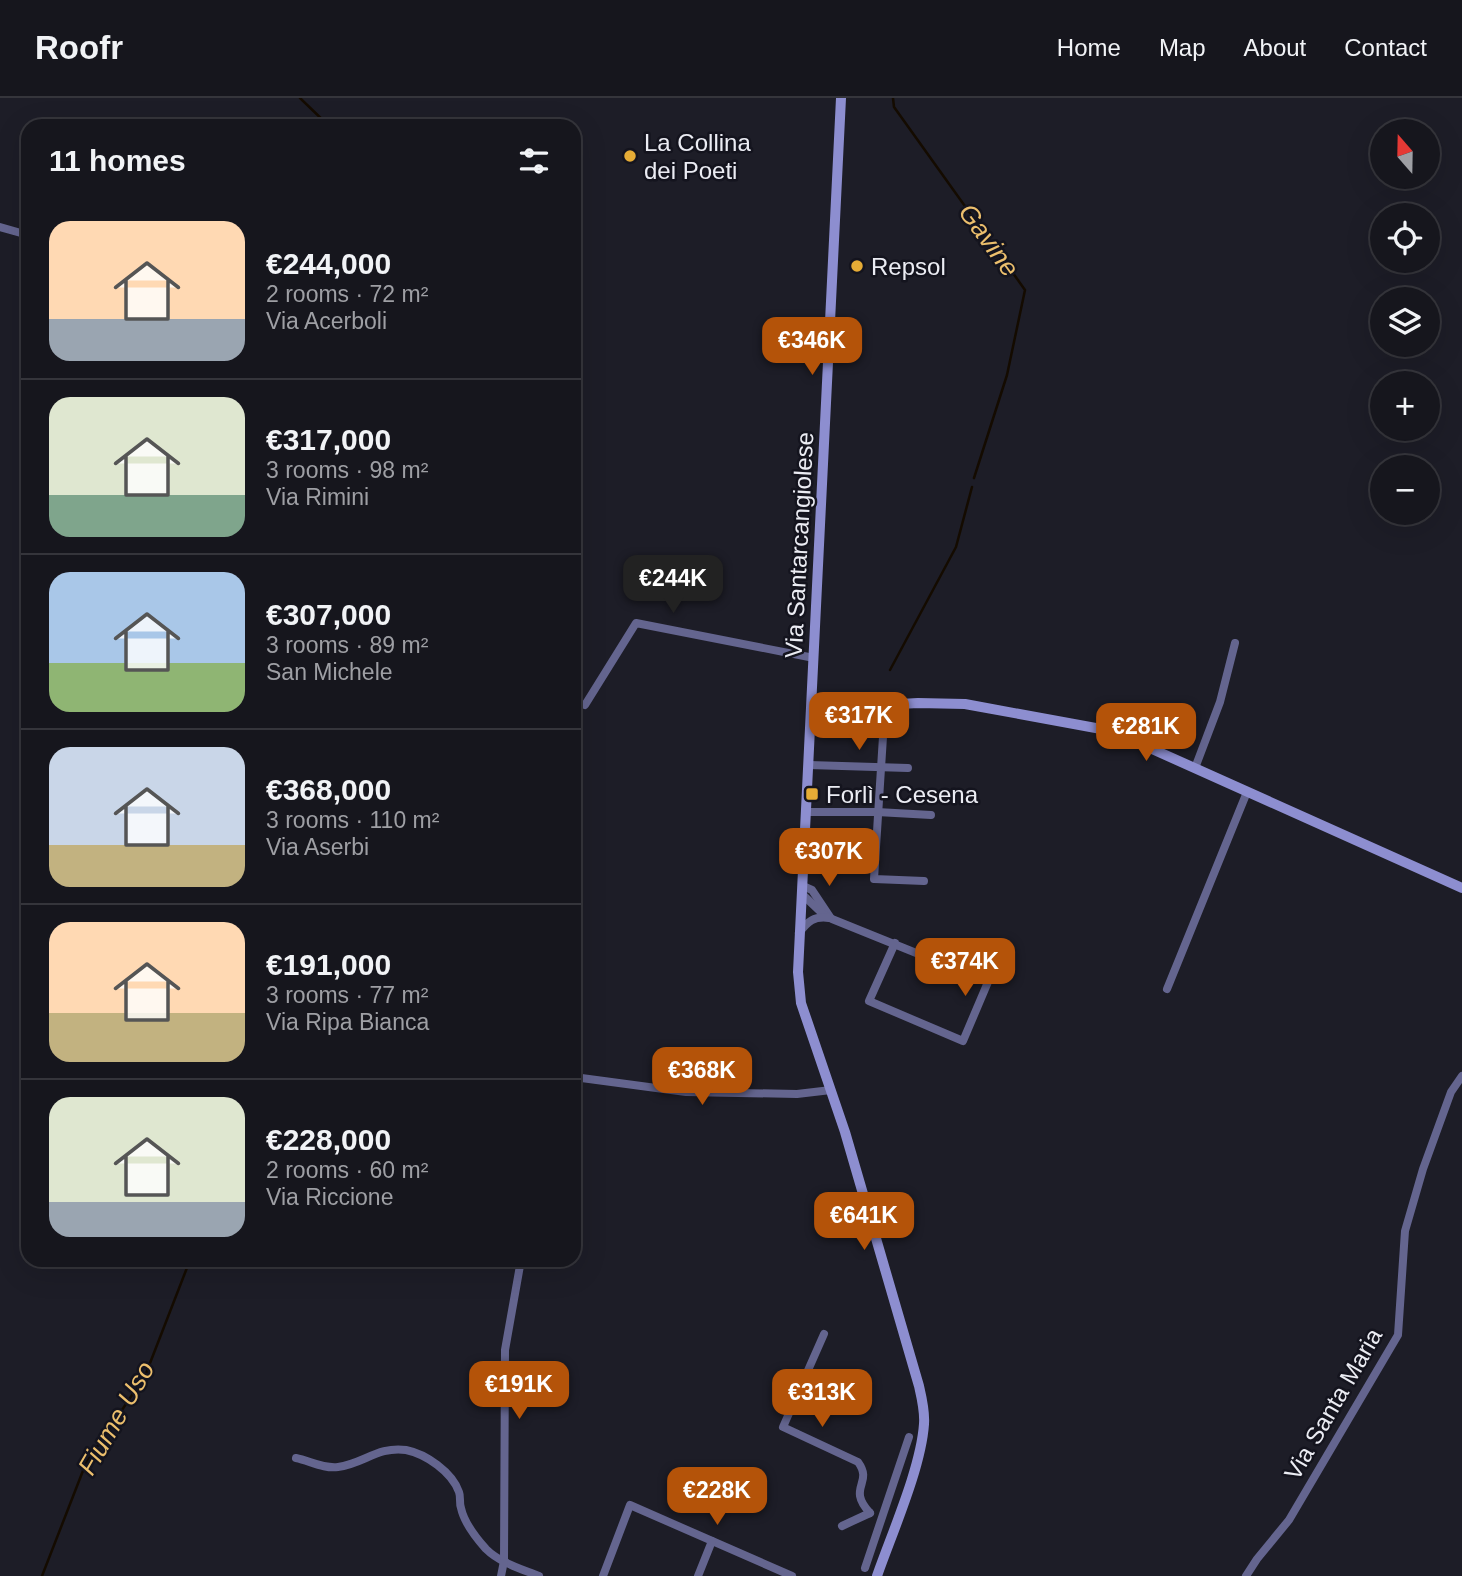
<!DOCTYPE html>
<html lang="en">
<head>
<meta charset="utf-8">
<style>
  :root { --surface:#16161d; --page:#1f1f26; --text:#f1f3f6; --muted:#9e9fa4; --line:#35353b; --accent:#b45309 }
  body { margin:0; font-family:Helvetica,sans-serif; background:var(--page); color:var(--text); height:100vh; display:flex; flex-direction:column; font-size:26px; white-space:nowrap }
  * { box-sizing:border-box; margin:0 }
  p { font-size:23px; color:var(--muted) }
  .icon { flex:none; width:38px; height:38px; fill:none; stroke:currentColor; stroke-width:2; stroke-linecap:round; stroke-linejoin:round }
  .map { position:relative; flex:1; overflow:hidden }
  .details { position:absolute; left:21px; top:21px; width:560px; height:1148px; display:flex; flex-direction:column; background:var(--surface); border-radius:21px; box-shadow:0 7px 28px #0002,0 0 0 2px var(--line) }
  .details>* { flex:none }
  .needle { width:46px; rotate:340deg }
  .controls { position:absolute; left:1370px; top:21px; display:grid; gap:14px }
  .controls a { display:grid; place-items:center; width:70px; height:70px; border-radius:50%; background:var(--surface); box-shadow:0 7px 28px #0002,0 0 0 2px var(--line); font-size:35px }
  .price { position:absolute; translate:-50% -60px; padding:0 16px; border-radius:14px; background:var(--accent); color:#fff; font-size:23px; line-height:46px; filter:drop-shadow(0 2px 4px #0008) }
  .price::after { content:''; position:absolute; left:50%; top:42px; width:21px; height:16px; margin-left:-10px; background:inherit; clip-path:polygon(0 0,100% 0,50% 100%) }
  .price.selected { background:#222; color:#fff }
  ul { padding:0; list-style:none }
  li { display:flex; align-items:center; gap:21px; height:175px; padding:0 28px }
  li+li { border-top:2px solid var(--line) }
  li span { display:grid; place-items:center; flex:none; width:196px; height:140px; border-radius:21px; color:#555 }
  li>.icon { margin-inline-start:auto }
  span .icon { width:84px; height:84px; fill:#fffc; stroke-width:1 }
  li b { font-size:30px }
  h2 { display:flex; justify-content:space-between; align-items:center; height:84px; padding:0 28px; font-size:30px }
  header { display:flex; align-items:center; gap:42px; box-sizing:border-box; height:98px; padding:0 35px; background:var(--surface); border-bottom:2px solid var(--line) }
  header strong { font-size:33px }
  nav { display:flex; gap:38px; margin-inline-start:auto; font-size:24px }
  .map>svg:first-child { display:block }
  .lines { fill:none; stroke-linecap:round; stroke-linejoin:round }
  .stream { stroke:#140b00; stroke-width:2.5 }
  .street { stroke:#64658f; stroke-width:8 }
  .secondary { stroke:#8d8ed0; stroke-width:10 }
  .poi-dot { fill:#e6ac36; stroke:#14141e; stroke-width:2.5 }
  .labels { text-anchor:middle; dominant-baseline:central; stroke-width:5; stroke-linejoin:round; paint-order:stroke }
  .poi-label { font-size:24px; fill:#ebecf3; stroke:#14141e; text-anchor:start }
  .street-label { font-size:24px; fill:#ebecf3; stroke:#14141e }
  .water-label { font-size:26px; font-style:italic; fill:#ecbf6d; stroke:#14141e }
</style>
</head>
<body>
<header>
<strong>Roofr</strong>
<nav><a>Home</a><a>Map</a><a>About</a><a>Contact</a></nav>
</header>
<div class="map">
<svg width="1462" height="1478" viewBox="0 0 1462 1478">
  <rect width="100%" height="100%" fill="#1d1d27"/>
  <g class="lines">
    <!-- stream -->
    <g class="stream">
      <path d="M300 0 329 28"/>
      <path d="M893 0 894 9 1025 192 1007 277 974 380"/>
      <path d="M890 572 956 449 972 389"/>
      <path d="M42 1478 86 1365 145 1278 190 1162"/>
    </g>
    <!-- street -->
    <g class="street">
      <path d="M0 129 28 137"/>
      <path d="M585 607 636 525 814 560"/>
      <path d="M885 607 874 781 924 783"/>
      <path d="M809 667 908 670"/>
      <path d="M1195 670 1220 604 1235 545"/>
      <path d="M807 714H877L931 717"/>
      <path d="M803 788 812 792 830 819"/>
      <path d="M803 797 823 816 832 821 988 884 963 943 869 903 895 845"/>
      <path d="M799 835C808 823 814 818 829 820"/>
      <path d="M1167 891 1247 694"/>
      <path d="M574 979 686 994 797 996 831 992"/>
      <path d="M824 1236 783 1329 858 1364C874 1386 846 1389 870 1415"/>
      <path d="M296 1360C310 1363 324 1371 338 1369 363 1366 378 1348 406 1352 426 1356 452 1374 459 1394 461 1399 459 1405 461 1410 464 1424 477 1441 486 1451 500 1465 522 1471 539 1478"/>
      <path d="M842 1428 870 1415"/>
      <path d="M865 1470 909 1339"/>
      <path d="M501 1478 504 1463 505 1252 521 1162"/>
      <path d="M603 1478 630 1407 792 1478"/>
      <path d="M698 1478 712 1443"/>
      <path d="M1246 1478 1257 1461 1289 1422 1398 1237 1405 1133 1423 1071 1451 994 1462 978"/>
    </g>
    <!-- secondary -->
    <g class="secondary">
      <path d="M841 0 798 874 801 905 845 1034 919 1288C922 1301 925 1313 924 1326 921 1370 892 1435 877 1478"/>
      <path d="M812 611 918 605 965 606 1112 633 1462 790"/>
    </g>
  </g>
  <!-- markers -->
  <g class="poi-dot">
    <circle cx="630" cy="58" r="7"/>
    <circle cx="857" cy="168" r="7"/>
    <rect x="805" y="689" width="14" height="14" rx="3.5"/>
  </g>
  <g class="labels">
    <!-- poi labels -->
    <g class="poi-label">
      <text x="644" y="44">La Collina<tspan x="644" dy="28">dei Poeti</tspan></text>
      <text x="871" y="168">Repsol</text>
      <text x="826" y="696">Forlì - Cesena</text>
    </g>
    <!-- street labels -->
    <g class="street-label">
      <text transform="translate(799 447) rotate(-87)">Via Santarcangiolese</text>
      <text transform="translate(1333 1306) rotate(-60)">Via Santa Maria</text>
    </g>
    <!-- water labels -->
    <g class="water-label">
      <text transform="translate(989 142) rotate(54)">Gavine</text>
      <text transform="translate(116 1320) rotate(-60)">Fiume Uso</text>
    </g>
  </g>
</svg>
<div class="controls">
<a><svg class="needle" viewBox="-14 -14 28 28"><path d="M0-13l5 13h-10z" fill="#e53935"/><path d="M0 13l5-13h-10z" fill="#9e9fa4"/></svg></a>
<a><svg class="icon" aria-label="locate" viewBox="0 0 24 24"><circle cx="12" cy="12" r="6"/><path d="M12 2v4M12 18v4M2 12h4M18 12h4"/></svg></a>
<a><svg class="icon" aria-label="layers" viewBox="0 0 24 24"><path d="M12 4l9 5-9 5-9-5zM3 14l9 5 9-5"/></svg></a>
<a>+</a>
<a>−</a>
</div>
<b class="price" style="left:812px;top:279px">€346K</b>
<b class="price selected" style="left:673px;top:517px">€244K</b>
<b class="price" style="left:859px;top:654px">€317K</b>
<b class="price" style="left:1146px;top:665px">€281K</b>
<b class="price" style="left:829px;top:790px">€307K</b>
<b class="price" style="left:965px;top:900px">€374K</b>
<b class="price" style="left:702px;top:1009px">€368K</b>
<b class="price" style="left:864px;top:1154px">€641K</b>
<b class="price" style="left:519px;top:1323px">€191K</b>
<b class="price" style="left:822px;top:1331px">€313K</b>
<b class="price" style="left:717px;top:1429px">€228K</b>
<section class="details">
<h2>11 homes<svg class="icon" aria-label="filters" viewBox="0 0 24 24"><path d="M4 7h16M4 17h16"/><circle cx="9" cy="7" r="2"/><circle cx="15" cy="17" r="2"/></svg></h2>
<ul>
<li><span style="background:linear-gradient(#ffd9b3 70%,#9aa5b1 0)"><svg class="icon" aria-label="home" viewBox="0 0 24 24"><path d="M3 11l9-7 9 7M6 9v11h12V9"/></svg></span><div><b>€244,000</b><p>2 rooms · 72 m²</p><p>Via Acerboli</p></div></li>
<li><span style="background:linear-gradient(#dfe7d0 70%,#7fa58c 0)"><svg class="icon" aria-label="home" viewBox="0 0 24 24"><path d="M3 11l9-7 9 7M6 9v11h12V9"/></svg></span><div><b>€317,000</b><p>3 rooms · 98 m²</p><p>Via Rimini</p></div></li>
<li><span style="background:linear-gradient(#a9c7e8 65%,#8fb573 0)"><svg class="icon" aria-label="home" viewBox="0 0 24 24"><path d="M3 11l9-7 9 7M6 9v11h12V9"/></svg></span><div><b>€307,000</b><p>3 rooms · 89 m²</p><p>San Michele</p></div></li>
<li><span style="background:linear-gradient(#c9d6e8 70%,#c2b280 0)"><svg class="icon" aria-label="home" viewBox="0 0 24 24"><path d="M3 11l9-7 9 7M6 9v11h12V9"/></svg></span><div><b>€368,000</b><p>3 rooms · 110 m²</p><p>Via Aserbi</p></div></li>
<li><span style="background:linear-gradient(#ffd9b3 65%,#c2b280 0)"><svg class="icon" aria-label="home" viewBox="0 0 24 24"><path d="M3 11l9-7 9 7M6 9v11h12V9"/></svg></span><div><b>€191,000</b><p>3 rooms · 77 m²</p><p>Via Ripa Bianca</p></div></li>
<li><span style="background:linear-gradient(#dfe7d0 75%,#9aa5b1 0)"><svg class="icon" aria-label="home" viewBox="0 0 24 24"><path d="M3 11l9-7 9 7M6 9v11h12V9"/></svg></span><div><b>€228,000</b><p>2 rooms · 60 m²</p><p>Via Riccione</p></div></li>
</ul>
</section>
</div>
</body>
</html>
